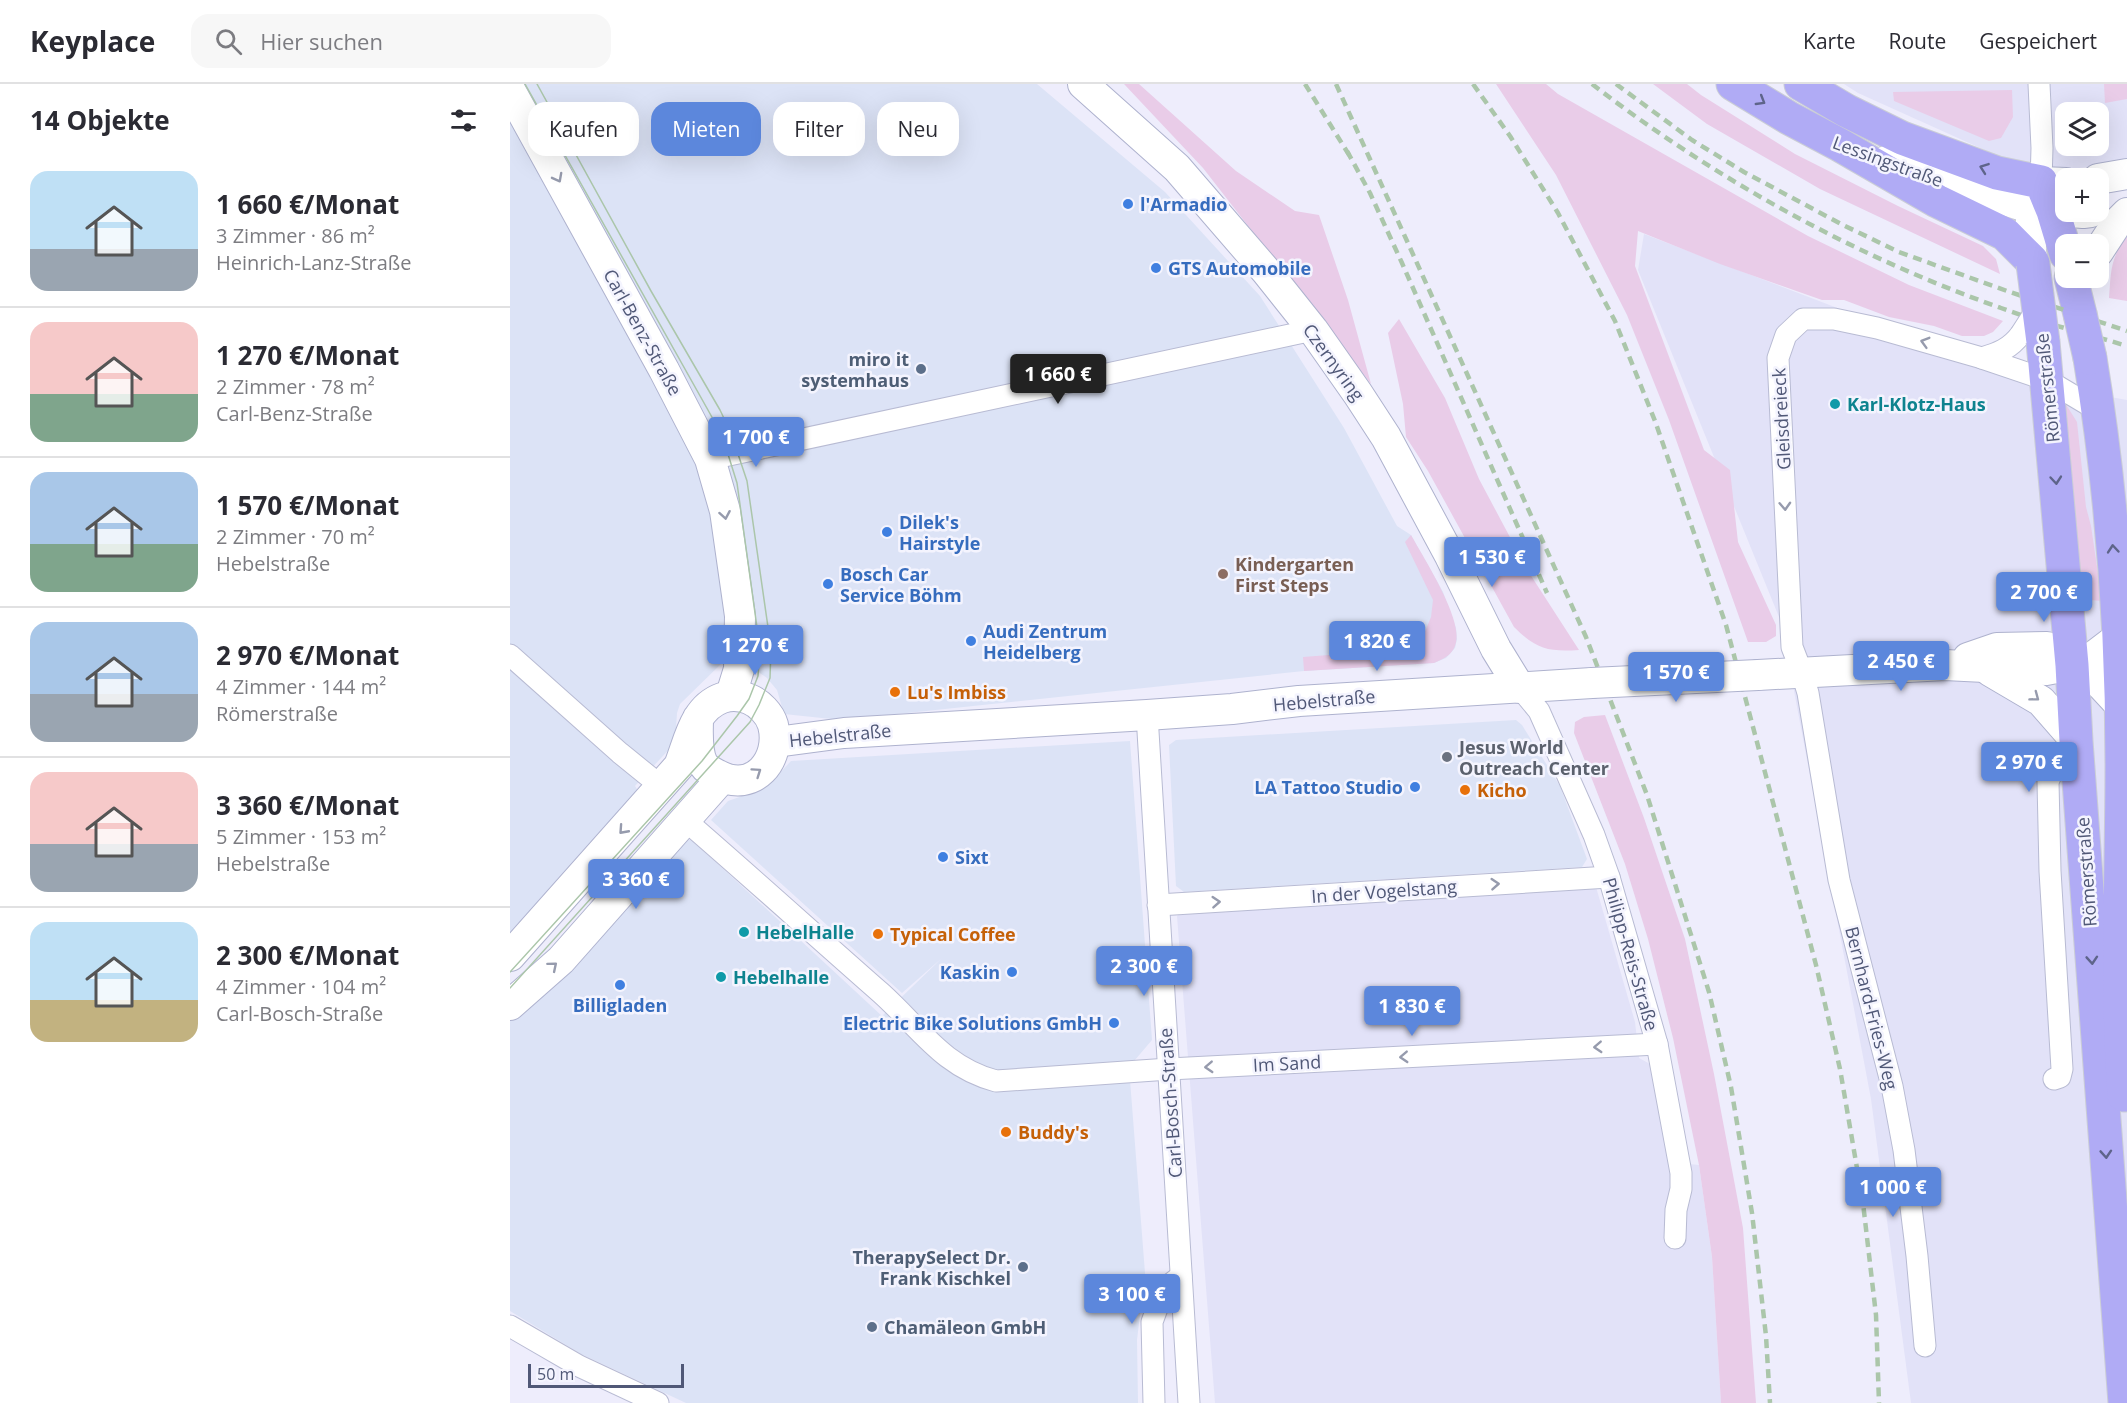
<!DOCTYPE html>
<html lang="de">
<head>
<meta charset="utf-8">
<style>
  :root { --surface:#fff; --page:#f7f7f7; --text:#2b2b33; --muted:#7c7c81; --line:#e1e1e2; --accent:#5c87dc }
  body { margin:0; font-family:"Open Sans",sans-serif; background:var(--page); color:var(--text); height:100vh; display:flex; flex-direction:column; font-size:22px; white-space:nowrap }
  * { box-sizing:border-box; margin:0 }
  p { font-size:20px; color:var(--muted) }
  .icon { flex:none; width:33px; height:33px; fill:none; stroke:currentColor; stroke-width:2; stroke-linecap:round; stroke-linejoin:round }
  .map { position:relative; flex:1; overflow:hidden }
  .panel { display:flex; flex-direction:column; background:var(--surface); width:510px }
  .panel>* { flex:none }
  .banner { position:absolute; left:18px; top:18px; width:570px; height:54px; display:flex; gap:12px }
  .tools { position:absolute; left:1545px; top:18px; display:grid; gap:12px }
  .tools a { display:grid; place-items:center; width:54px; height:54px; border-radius:12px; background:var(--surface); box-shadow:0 6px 24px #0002; font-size:30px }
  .scale { position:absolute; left:18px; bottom:15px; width:156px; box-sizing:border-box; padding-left:6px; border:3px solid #505877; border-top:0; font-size:16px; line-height:21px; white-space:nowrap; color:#505877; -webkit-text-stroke:4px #f4f4fe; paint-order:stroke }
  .price { position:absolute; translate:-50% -51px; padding:0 14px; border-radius:6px; background:var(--accent); color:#fff; font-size:20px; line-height:39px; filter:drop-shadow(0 2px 3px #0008) }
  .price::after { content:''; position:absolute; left:50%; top:36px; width:18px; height:14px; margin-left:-9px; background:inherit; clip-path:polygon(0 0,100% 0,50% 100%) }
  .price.on { background:#222; color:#fff }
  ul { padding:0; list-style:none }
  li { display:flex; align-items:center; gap:18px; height:150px; padding:0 30px }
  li+li { border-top:2px solid var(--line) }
  li span { display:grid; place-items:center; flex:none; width:168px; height:120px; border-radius:18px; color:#555 }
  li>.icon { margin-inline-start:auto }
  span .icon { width:72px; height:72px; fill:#fffc; stroke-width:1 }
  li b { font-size:26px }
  h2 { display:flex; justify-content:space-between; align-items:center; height:72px; padding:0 30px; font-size:26px }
  .chip { padding:0 21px; border-radius:18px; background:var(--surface); box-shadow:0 6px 24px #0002; font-size:21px; line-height:54px }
  .chip.on { background:var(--accent); color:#fff }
  header { display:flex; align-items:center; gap:36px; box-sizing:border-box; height:84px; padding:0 30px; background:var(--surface); border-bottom:2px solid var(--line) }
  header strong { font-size:28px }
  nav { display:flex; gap:33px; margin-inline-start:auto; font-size:21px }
  .search { width:420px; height:54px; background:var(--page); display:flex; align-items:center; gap:15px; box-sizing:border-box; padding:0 21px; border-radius:18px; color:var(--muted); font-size:22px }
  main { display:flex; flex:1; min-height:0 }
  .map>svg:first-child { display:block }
  .residential { fill:#e2e2f8; fill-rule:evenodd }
  .commercial { fill:#dce3f6 }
  .green { fill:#e9cce8 }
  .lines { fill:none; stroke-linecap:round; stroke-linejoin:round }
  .street-casing { stroke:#b8bbd3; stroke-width:23 }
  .secondary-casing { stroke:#aeb2ce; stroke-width:32 }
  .primary-casing { stroke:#cacdd6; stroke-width:35 }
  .street { stroke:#fff; stroke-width:21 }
  .secondary { stroke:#fff; stroke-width:30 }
  .primary { stroke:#b0abf5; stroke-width:33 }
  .tram { stroke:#abc6aa; stroke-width:1.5 }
  .rail { stroke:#abc6aa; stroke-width:4.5; stroke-dasharray:9 6; stroke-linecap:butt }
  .street-bridge-casing { stroke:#b8bbd3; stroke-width:23; stroke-linecap:butt }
  .secondary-bridge-casing { stroke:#aeb2ce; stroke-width:32; stroke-linecap:butt }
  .primary-bridge-casing { stroke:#cacdd6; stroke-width:35; stroke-linecap:butt }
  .street-bridge { stroke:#fff; stroke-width:21 }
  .secondary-bridge { stroke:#fff; stroke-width:30 }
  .primary-bridge { stroke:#b0abf5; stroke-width:33 }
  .oneway { stroke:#5e648a }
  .oneway2 { stroke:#969bad }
  .shop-dot { fill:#3f7fe0; stroke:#f4f4fe; stroke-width:2 }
  .service-dot { fill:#5c6f8a; stroke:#f4f4fe; stroke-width:2 }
  .culture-dot { fill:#0f9aa8; stroke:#f4f4fe; stroke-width:2 }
  .education-dot { fill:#8d6e63; stroke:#f4f4fe; stroke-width:2 }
  .food-dot { fill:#e8710a; stroke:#f4f4fe; stroke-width:2 }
  .worship-dot { fill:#6b7280; stroke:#f4f4fe; stroke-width:2 }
  .labels { text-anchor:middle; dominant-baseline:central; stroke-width:5; stroke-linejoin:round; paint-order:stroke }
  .street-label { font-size:18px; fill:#505877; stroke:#f4f4fe }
  .shop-label { font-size:18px; font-weight:bold; fill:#366cbe; stroke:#f4f4fe; text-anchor:start }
  .service-label { font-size:18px; font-weight:bold; fill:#4e5e75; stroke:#f4f4fe; text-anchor:end }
  .culture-label { font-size:18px; font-weight:bold; fill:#0d838f; stroke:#f4f4fe; text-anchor:start }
  .education-label { font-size:18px; font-weight:bold; fill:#785e54; stroke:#f4f4fe; text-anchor:start }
  .food-label { font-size:18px; font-weight:bold; fill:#c56008; stroke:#f4f4fe; text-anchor:start }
  .worship-label { font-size:18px; font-weight:bold; fill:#5b616d; stroke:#f4f4fe; text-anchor:start }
</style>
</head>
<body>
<header>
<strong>Keyplace</strong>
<div class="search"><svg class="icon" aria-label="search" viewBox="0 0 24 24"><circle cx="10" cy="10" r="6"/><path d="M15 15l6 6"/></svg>Hier suchen</div>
<nav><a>Karte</a><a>Route</a><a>Gespeichert</a></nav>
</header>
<main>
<section class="panel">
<h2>14 Objekte<svg class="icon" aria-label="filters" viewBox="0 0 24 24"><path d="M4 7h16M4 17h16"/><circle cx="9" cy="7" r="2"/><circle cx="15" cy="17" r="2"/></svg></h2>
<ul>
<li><span style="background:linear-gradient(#bfe0f5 65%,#9aa5b1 0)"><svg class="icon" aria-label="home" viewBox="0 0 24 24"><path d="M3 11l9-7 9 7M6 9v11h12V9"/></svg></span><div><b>1 660 €/Monat</b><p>3 Zimmer · 86 m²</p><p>Heinrich-Lanz-Straße</p></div></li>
<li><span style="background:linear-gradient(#f6c9c9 60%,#7fa58c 0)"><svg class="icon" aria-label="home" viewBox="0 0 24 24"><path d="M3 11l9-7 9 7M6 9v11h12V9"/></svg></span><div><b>1 270 €/Monat</b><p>2 Zimmer · 78 m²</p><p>Carl-Benz-Straße</p></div></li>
<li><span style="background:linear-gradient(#a9c7e8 60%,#7fa58c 0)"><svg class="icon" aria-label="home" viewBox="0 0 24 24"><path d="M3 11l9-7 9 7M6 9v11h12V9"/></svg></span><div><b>1 570 €/Monat</b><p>2 Zimmer · 70 m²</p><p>Hebelstraße</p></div></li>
<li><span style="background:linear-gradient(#a9c7e8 60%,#9aa5b1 0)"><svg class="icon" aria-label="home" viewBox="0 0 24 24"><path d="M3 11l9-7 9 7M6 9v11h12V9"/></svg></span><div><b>2 970 €/Monat</b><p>4 Zimmer · 144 m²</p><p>Römerstraße</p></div></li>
<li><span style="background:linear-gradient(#f6c9c9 60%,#9aa5b1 0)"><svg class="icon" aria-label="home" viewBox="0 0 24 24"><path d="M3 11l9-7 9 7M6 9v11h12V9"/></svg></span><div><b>3 360 €/Monat</b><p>5 Zimmer · 153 m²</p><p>Hebelstraße</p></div></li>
<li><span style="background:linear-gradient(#bfe0f5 65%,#c2b280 0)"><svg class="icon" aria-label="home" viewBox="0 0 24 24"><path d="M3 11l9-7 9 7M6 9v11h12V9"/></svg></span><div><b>2 300 €/Monat</b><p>4 Zimmer · 104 m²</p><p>Carl-Bosch-Straße</p></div></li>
</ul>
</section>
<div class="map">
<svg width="1617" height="1319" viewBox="0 0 1617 1319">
  <rect width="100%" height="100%" fill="#eeedfc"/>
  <!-- residential -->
  <g class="residential">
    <path d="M1334 0H1617V77L1528 90 1348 9ZM1556 28H1588V62H1556Z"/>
    <path d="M1134 150 1523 299 1617 316V1319H1401L1361 1015 1271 538 1128 186Z"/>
    <path d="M1086 803 1125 938 1129 974 1140 980 1161 1078 1189 1081 1202 1173 1211 1319H705L667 832 670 829Z"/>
  </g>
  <!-- commercial -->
  <g class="commercial">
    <path d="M0 0H527L655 108 750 212 834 344 887 442 901 451 933 508 946 544 947 555 945 564 936 574 924 579 794 587 331 636 274 630 267 606 257 594 247 587 212 579 170 620 167 629 165 659 125 702 130 710 0 854Z"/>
    <path d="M1006 636 1012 641 1050 702 1077 775 1072 783 674 808 666 802 659 661 666 656Z"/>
    <path d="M620 657 642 956 619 983 635 1189 627 1256 628 1319H176L71 1270 0 1227V937L172 759 181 755 372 932 432 874 392 909 201 736 218 717 241 709 266 693 281 677Z"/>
  </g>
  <!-- green -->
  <g class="green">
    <path d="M614 0H629L726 87 785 127 809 131 838 216 861 300 693 84Z"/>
    <path d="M986 0H1036L1048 10 1298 152 1399 201 1493 237 1483 248 1474 252H1452L1424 242 1379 233 1334 216H1312L1210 180 1128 147 1125 182 1194 366 1220 386 1228 458 1266 541V552L1256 558H1238L1159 336 1117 231 1046 91Z"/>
    <path d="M1143 0H1177L1191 11 1285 70 1388 122 1473 162 1486 175 1490 190 1310 105 1197 40Z"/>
    <path d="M1594 0H1617V15L1595 19Z"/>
    <path d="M1502 6 1503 33 1491 54 1479 57 1384 17 1383 8Z"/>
    <path d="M1617 153V217L1599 214C1601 189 1600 173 1617 153Z"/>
    <path d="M889 235 935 314 969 395 1018 487 1069 566C1038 568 1026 565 1004 543L918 387 896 353 893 320 878 249Z"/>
    <path d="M1555 319 1567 338 1576 423 1581 442 1592 517 1569 515Z"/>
    <path d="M901 451C913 473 956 539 945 562 941 572 933 575 924 579L794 587 793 573 845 569 865 578 885 574 914 550 921 533 923 516 895 458Z"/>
    <path d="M1095 631 1134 734 1175 855 1204 990 1233 1144 1246 1319H1211L1202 1173 1189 1081 1163 954 1138 855 1115 780 1064 649 1065 638 1074 633Z"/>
  </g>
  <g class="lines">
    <defs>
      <g id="street">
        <path d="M1529 0 1532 64 1531 98"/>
        <path d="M1472 274C1488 269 1500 265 1511 250"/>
        <path d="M200 375 803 246"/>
        <path d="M0 571 110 669 152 703"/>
        <path d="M1010 604 1029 627 1084 751 1099 793 1147 960 1171 1089V1105L1166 1126 1165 1154"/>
        <path d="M637 631 679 1319"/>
        <path d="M175 736C241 793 306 852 371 909 410 944 433 983 486 997L659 985 1147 960"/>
        <path d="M648 821 1099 793"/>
        <path d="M1544 995 1550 993 1552 985 1540 787 1538 698 1550 669 1566 657"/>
        <path d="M0 1242 69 1282 148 1319"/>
        <path d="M1415 1262 1407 1172 1394 1066 1382 1002 1329 796 1298 609 1292 589 1282 563 1268 274 1276 251 1293 235H1324L1367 244 1472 274 1537 296 1589 327"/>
        <path d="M644 1319 642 1238 654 1205 671 1192"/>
      </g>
      <g id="secondary">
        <path d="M573 0 667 84 756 187 803 246 848 310 876 353 940 472 986 565 1010 604"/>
        <path d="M0 6 154 286 200 375 215 427 230 532 229 585 221 611"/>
        <path d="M1376 77 1522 125 1573 129 1581 128"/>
        <path d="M1588 95 1617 90"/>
        <path d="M1588 168 1607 139 1617 129"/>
        <path d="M1522 177 1520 148 1522 125 1531 98 1556 99"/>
        <path d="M1458 574 1487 564 1537 563 1585 594 1611 622"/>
        <path d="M1480 587 1531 617 1566 657"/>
        <path d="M1248 591 1435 581 1536 586 1562 581 1584 572 1609 553"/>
        <path d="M266 658 334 649 637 631 722 625 789 617 1082 599"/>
        <path d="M0 872 169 682C179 657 184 624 212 614 221 611 229 611 239 615 249 619 260 630 263 641 272 676 243 710 208 691 202 688 197 686 193 680 186 667 188 649 188 634"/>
        <path d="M0 921 51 876 212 694"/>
      </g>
      <g id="primary">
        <path d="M1223 0 1279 34 1330 61 1427 117 1495 150 1522 177 1523 180"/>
        <path d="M1291 0 1337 27 1392 54 1487 89 1531 98 1543 127 1556 170"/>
        <path d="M1561 194 1570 230"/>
        <path d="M1533 258 1562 581 1566 657 1615 1319"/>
        <path d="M1580 274C1602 408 1612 544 1612 680 1612 790 1606 901 1614 1011"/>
      </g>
    </defs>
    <!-- street casing -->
    <use href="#street" class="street-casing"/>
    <!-- secondary casing -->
    <use href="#secondary" class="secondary-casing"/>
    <!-- primary casing -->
    <use href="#primary" class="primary-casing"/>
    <!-- street -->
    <use href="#street" class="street"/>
    <!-- secondary -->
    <use href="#secondary" class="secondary"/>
    <!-- primary -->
    <use href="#primary" class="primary"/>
    <!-- tram -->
    <g class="tram">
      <path d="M0 888 192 677 227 632 239 615 248 592 250 565 227 399 212 351 15 0"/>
      <path d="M0 904 240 638 249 621 260 594 261 564 237 397 221 349 210 326 141 207 27 0"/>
    </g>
    <!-- rail -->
    <g class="rail">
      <path d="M795 0 841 74"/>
      <path d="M826 0 1076 553 1137 711 1199 908 1221 1003 1242 1129 1256 1252 1260 1319"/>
      <path d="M963 0 1000 52 1048 129 1105 237 1145 337 1216 541 1306 881 1330 985 1353 1119 1366 1231 1369 1319"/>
      <path d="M1082 0C1205 95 1344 172 1491 224 1532 239 1575 249 1617 262"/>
      <path d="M1106 0 1182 56 1234 88 1333 141 1389 168 1497 207 1617 247"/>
      <path d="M837 67 860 109 892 179 1037 509"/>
    </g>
    <defs>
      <path id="street-bridge" d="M1511 250 1529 222"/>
      <path id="secondary-bridge" d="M1082 599 1248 591"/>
      <g id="primary-bridge">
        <path d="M1523 180 1533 258"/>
        <path d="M1570 230 1580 274"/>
      </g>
    </defs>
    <!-- street-bridge casing -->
    <use href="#street-bridge" class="street-bridge-casing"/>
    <!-- secondary-bridge casing -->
    <use href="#secondary-bridge" class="secondary-bridge-casing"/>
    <!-- primary-bridge casing -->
    <use href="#primary-bridge" class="primary-bridge-casing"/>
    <!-- street-bridge -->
    <use href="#street-bridge" class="street-bridge"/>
    <!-- secondary-bridge -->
    <use href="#secondary-bridge" class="secondary-bridge"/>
    <!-- primary-bridge -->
    <use href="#primary-bridge" class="primary-bridge"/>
  </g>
  <!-- one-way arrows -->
  <defs><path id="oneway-chevron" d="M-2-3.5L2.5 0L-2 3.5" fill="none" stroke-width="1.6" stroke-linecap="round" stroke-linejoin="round" transform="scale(1.5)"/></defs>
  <g class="oneway">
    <use href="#oneway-chevron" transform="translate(1251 17) rotate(31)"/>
    <use href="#oneway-chevron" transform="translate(1474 84) rotate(-160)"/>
    <use href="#oneway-chevron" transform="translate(1546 396) rotate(85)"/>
    <use href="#oneway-chevron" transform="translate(1603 465) rotate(-95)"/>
    <use href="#oneway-chevron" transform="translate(1582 876) rotate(86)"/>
    <use href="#oneway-chevron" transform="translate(1596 1070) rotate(86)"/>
  </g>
  <g class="oneway2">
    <use href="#oneway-chevron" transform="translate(48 94) rotate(62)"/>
    <use href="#oneway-chevron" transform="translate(1415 258) rotate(-164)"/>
    <use href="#oneway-chevron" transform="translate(1275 422) rotate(87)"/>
    <use href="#oneway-chevron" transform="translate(215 431) rotate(80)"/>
    <use href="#oneway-chevron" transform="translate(1525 613) rotate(37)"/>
    <use href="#oneway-chevron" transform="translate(247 688) rotate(-35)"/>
    <use href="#oneway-chevron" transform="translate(113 746) rotate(132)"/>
    <use href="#oneway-chevron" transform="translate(985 800) rotate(-4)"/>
    <use href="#oneway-chevron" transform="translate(706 818) rotate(-4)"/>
    <use href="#oneway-chevron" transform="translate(43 882) rotate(-40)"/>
    <use href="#oneway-chevron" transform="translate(1088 963) rotate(177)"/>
    <use href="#oneway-chevron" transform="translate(894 973) rotate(177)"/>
    <use href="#oneway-chevron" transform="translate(699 983) rotate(177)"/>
  </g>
  <!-- markers -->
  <g class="shop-dot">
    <circle cx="618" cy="120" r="6"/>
    <circle cx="646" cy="184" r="6"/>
    <circle cx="377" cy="448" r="6"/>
    <circle cx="318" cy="500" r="6"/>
    <circle cx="461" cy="557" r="6"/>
    <circle cx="905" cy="703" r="6"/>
    <circle cx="433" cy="773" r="6"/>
    <circle cx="502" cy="888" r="6"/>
    <circle cx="110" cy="901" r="6"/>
    <circle cx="604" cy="939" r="6"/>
  </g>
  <g class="service-dot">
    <circle cx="411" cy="285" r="6"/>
    <circle cx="513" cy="1183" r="6"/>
    <circle cx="362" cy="1243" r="6"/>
  </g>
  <g class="culture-dot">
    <circle cx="1325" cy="320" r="6"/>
    <circle cx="234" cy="848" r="6"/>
    <circle cx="211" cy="893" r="6"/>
  </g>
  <circle class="education-dot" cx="713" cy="490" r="6"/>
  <g class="food-dot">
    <circle cx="385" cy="608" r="6"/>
    <circle cx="955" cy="706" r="6"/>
    <circle cx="368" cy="850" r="6"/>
    <circle cx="496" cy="1048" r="6"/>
  </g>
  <circle class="worship-dot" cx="937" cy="673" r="6"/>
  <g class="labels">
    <!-- street labels -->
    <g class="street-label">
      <text transform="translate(1378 77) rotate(20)">Lessingstraße</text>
      <text transform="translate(133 248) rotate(61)">Carl-Benz-Straße</text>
      <text transform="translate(824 278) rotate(54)">Czernyring</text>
      <text transform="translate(1537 304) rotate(-96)">Römerstraße</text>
      <text transform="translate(1271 335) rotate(-93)">Gleisdreieck</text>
      <text transform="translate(814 616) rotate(-5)">Hebelstraße</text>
      <text transform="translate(330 651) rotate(-6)">Hebelstraße</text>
      <text transform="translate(1576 788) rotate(-94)">Römerstraße</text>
      <text transform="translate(874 807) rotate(-4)">In der Vogelstang</text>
      <text transform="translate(1121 870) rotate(74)">Philipp-Reis-Straße</text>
      <text transform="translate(1362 924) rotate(76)">Bernhard-Fries-Weg</text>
      <text transform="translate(777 979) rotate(-3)">Im Sand</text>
      <text transform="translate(660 1019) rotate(-94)">Carl-Bosch-Straße</text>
    </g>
    <!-- shop labels -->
    <g class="shop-label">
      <text x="630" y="120">l'Armadio</text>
      <text x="658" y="184">GTS Automobile</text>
      <text x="389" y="438">Dilek's<tspan x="389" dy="21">Hairstyle</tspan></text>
      <text x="330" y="490">Bosch Car<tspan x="330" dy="21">Service Böhm</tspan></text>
      <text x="473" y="547">Audi Zentrum<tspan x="473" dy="21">Heidelberg</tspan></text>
      <text x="893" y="703" text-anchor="end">LA Tattoo Studio</text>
      <text x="445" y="773">Sixt</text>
      <text x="490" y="888" text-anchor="end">Kaskin</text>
      <text x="110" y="921" text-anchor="middle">Billigladen</text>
      <text x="592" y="939" text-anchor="end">Electric Bike Solutions GmbH</text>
    </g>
    <!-- service labels -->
    <g class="service-label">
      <text x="399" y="275">miro it<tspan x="399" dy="21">systemhaus</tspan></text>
      <text x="501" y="1173">TherapySelect Dr.<tspan x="501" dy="21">Frank Kischkel</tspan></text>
      <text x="374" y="1243" text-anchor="start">Chamäleon GmbH</text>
    </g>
    <!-- culture labels -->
    <g class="culture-label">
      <text x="1337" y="320">Karl-Klotz-Haus</text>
      <text x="246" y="848">HebelHalle</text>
      <text x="223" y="893">Hebelhalle</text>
    </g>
    <!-- education labels -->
    <g class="education-label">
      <text x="725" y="480">Kindergarten<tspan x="725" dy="21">First Steps</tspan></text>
    </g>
    <!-- food labels -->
    <g class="food-label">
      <text x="397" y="608">Lu's Imbiss</text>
      <text x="967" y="706">Kicho</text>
      <text x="380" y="850">Typical Coffee</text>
      <text x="508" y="1048">Buddy's</text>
    </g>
    <!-- worship labels -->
    <g class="worship-label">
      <text x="949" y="663">Jesus World<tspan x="949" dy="21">Outreach Center</tspan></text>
    </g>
  </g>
</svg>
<div class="tools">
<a><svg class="icon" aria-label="layers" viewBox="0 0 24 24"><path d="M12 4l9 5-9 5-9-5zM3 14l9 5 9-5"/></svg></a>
<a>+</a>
<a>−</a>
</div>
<div class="scale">50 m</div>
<b class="price on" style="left:548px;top:321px">1 660 €</b>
<b class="price" style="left:246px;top:384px">1 700 €</b>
<b class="price" style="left:982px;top:504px">1 530 €</b>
<b class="price" style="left:1534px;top:539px">2 700 €</b>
<b class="price" style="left:867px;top:588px">1 820 €</b>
<b class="price" style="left:245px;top:592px">1 270 €</b>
<b class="price" style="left:1391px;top:608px">2 450 €</b>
<b class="price" style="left:1166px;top:619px">1 570 €</b>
<b class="price" style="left:1519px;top:709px">2 970 €</b>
<b class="price" style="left:126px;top:826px">3 360 €</b>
<b class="price" style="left:634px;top:913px">2 300 €</b>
<b class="price" style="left:902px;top:953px">1 830 €</b>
<b class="price" style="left:1383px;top:1134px">1 000 €</b>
<b class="price" style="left:622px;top:1241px">3 100 €</b>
<div class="banner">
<a class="chip">Kaufen</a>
<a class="chip on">Mieten</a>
<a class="chip">Filter</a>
<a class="chip">Neu</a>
</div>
</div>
</main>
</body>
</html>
